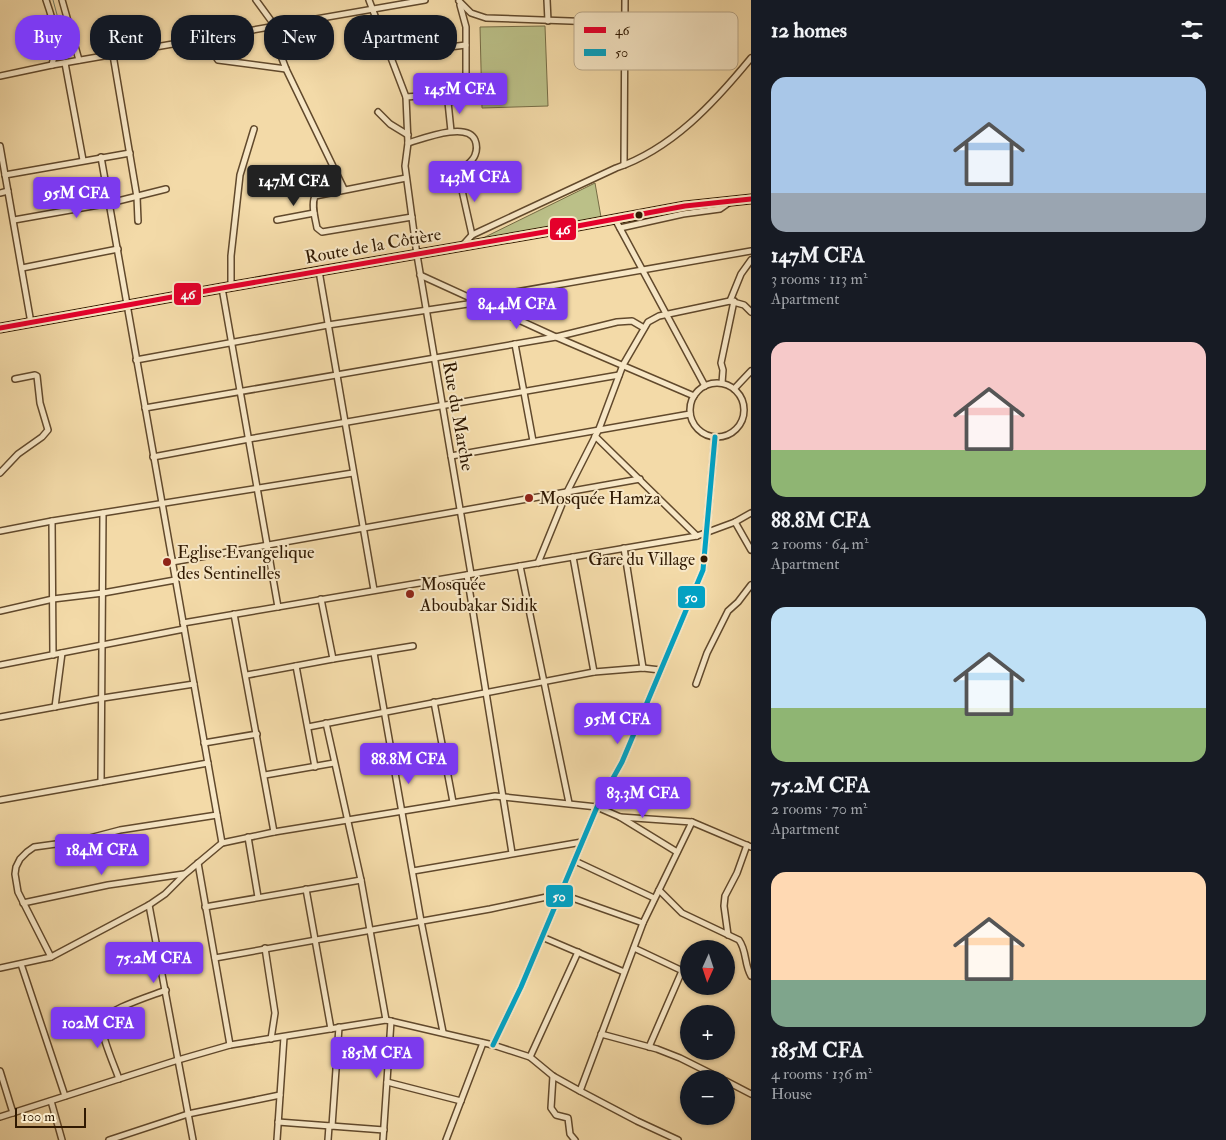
<!DOCTYPE html>
<html lang="en">
<head>
<meta charset="utf-8">
<style>
  :root { --surface:#171b24; --page:#20242c; --text:#f1f3f6; --muted:#9ea1a6; --accent:#7c3aed }
  body { margin:0; font-family:"IM FELL Double Pica",serif; background:var(--page); color:var(--text); height:100vh; display:flex; flex-direction:column; font-size:19px; white-space:nowrap }
  * { box-sizing:border-box; margin:0 }
  p { font-size:16px; color:var(--muted) }
  .icon { flex:none; width:28px; height:28px; fill:none; stroke:currentColor; stroke-width:2; stroke-linecap:round; stroke-linejoin:round }
  .map { position:relative; flex:1; overflow:hidden }
  .sheet { display:flex; flex-direction:column; background:var(--surface); width:475px }
  .sheet>* { flex:none }
  .top-card { position:absolute; left:15px; top:15px; width:475px; height:45px; display:flex; gap:10px }
  .needle { width:32px; rotate:183deg }
  .fabs { position:absolute; left:680px; top:940px; display:grid; gap:10px }
  .fabs a { display:grid; place-items:center; width:55px; height:55px; border-radius:50%; background:var(--surface); box-shadow:0 1px 4px #0004; font-size:25px }
  .scale { position:absolute; left:15px; bottom:12px; width:71px; box-sizing:border-box; padding-left:5px; border:2px solid #301902; border-top:0; font-size:14px; line-height:18px; white-space:nowrap; color:#301902; -webkit-text-stroke:4px #f7e7c6; paint-order:stroke }
  .price { position:absolute; translate:-50% -42px; padding:0 11px; border-radius:5px; background:var(--accent); color:#fff; font-size:16px; line-height:32px; filter:drop-shadow(0 1px 2px #0008) }
  .price::after { content:''; position:absolute; left:50%; top:30px; width:15px; height:11px; margin-left:-8px; background:inherit; clip-path:polygon(0 0,100% 0,50% 100%) }
  .price.on { background:#222; color:#fff }
  ul { padding:0; list-style:none }
  li { display:grid; align-content:center; gap:10px; height:265px; padding:0 20px }
  li span { display:grid; place-items:center; height:155px; border-radius:15px; color:#555 }
  li>.icon { margin-inline-start:auto }
  span .icon { width:90px; height:90px; fill:#fffc; stroke-width:1 }
  li b { font-size:21px }
  h2 { display:flex; justify-content:space-between; align-items:center; height:60px; padding:0 20px; font-size:21px }
  .chip { padding:0 18px; border-radius:20px; background:var(--surface); box-shadow:0 1px 4px #0004; font-size:18px; line-height:45px }
  .chip.on { background:var(--accent); color:#fff }
  main { display:flex; flex:1; min-height:0 }
  .map>svg:first-child { display:block }
  .garden { fill:#bbc088; stroke:#766c45 }
  .lines { fill:none; stroke-linecap:round; stroke-linejoin:round }
  .stream { stroke:#717a63; stroke-width:1 }
  .minor-casing { stroke:#61492c; stroke-width:8 }
  .primary-casing { stroke:#301902; stroke-width:11 }
  .minor { stroke:#f7e7c6; stroke-width:5 }
  .primary { stroke:#eabd74; stroke-width:9 }
  .bus-1-casing { stroke:#f7e7c6; stroke-width:9 }
  .bus-2-casing { stroke:#f7e7c6; stroke-width:9 }
  .bus-1 { stroke:#e4002b; stroke-width:5 }
  .bus-2 { stroke:#02a2c4; stroke-width:5 }
  .bus-dot { fill:#301902; stroke:#f7e7c6; stroke-width:2 }
  .poi-dot { fill:#8f2418; stroke:#f7e7c6; stroke-width:2 }
  .labels { text-anchor:middle; dominant-baseline:central; stroke-width:4; stroke-linejoin:round; paint-order:stroke }
  .bus-label { font-size:17px; fill:#301902; stroke:#f7e7c6; text-anchor:end }
  .street-label { font-size:18px; fill:#301902; stroke:#f7e7c6 }
  .poi-label { font-size:18px; fill:#301902; stroke:#f7e7c6; text-anchor:start }
  .key { fill:#f7e7c6; stroke:#bba98b; stroke-width:1 }
  .key-label { font-size:14px; fill:#301902 }
  .line-badge { stroke:#f7e7c6; stroke-width:2 }
  .badge-label { font-size:14px; text-anchor:middle; font-weight:bold; fill:#fff }
</style>
</head>
<body>
<main>
<div class="map">
<svg width="751" height="1140" viewBox="0 0 751 1140">
  <rect width="100%" height="100%" fill="#f3daa8"/>
  <filter id="stains"><feTurbulence type="fractalNoise" baseFrequency=".004" numOctaves="4"/><feColorMatrix values="0 0 0 0 .2 0 0 0 0 .09 0 0 0 0 .02 0 0 0 .5 -.17"/></filter>
  <radialGradient id="worn" r=".72"><stop offset=".6" stop-color="#630" stop-opacity="0"/><stop offset="1" stop-color="#630" stop-opacity=".3"/></radialGradient>
  <!-- garden -->
  <g class="garden">
    <path d="M545 26 548 106 482 108 480 27Z"/>
    <path d="M595 183 601 217 479 240Z"/>
  </g>
  <g class="lines">
    <!-- stream -->
    <path class="stream" d="M53 0 62 33 61 58"/>
    <defs>
      <g id="minor">
        <path d="M46 0C55 26 59 38 52 65"/>
        <path d="M62 0 79 60"/>
        <path d="M256 0 275 26 278 48 286 69 344 189"/>
        <path d="M369 0 406 97 408 143 405 166 417 255 471 574"/>
        <path d="M547 0 548 21"/>
        <path d="M459 1 471 13 486 18 625 23"/>
        <path d="M215 37 216 57 218 60 286 69"/>
        <path d="M391 54 466 45"/>
        <path d="M113 55 137 197 138 221"/>
        <path d="M65 63 83 160"/>
        <path d="M0 76 52 65 425 0"/>
        <path d="M406 97 433 95 448 102 463 99 466 78V27L460 5"/>
        <path d="M448 102 451 131"/>
        <path d="M378 112 390 124 408 135"/>
        <path d="M408 143C422 139 467 121 475 140 477 145 477 150 475 155 472 164 460 167 459 177L472 235"/>
        <path d="M0 146 31 323"/>
        <path d="M101 157 222 843"/>
        <path d="M624 165 625 0"/>
        <path d="M5 175 130 153"/>
        <path d="M406 178 315 196C311 205 315 217 317 228L322 232 412 217"/>
        <path d="M0 193 8 191"/>
        <path d="M615 219 705 386"/>
        <path d="M14 220 110 203 166 189"/>
        <path d="M277 220 314 213"/>
        <path d="M620 228 683 214 720 209 730 202"/>
        <path d="M463 245 472 235 616 168C672 149 714 103 751 58"/>
        <path d="M22 268 118 249"/>
        <path d="M319 271 374 590"/>
        <path d="M420 275 556 337 694 396"/>
        <path d="M231 286V256L240 175 254 129"/>
        <path d="M222 288 278 607"/>
        <path d="M476 299 751 251"/>
        <path d="M730 301 741 274 751 260"/>
        <path d="M515 344 533 441"/>
        <path d="M136 360 328 325 481 302"/>
        <path d="M722 383 723 370 721 363 734 301"/>
        <circle cx="717" cy="410" r="27"/>
        <path d="M734 389 751 371"/>
        <path d="M145 408 556 337 617 322 632 321 644 328"/>
        <path d="M595 436 697 536"/>
        <path d="M451 456 690 414"/>
        <path d="M153 457 249 439 619 375"/>
        <path d="M0 473 18 454 42 437 48 430 40 403 37 376 35 375 15 379"/>
        <path d="M52 521 53 655"/>
        <path d="M735 522 751 550"/>
        <path d="M0 531 52 521 353 473"/>
        <path d="M624 548 643 668"/>
        <path d="M573 557 594 672"/>
        <path d="M172 562 640 479"/>
        <path d="M538 563 567 492 599 429 623 365 648 322 659 316 730 301 744 305 751 312"/>
        <path d="M520 566 569 803"/>
        <path d="M467 575 512 853"/>
        <path d="M321 599 333 659"/>
        <path d="M0 611 53 599 103 593 175 580"/>
        <path d="M234 614 274 832"/>
        <path d="M183 623 697 536 735 522 751 513"/>
        <path d="M374 653 421 921 443 1032"/>
        <path d="M0 665 184 629"/>
        <path d="M296 666 315 767"/>
        <path d="M247 675 333 659 413 646"/>
        <path d="M696 684 707 653 728 611 738 602 751 585"/>
        <path d="M434 702 453 802"/>
        <path d="M55 707 62 653"/>
        <path d="M0 717 103 698 194 684"/>
        <path d="M326 723 361 880 386 1020"/>
        <path d="M308 727 594 672 643 668 660 670"/>
        <path d="M204 743 257 734"/>
        <path d="M265 775 334 763"/>
        <path d="M101 782 103 513"/>
        <path d="M0 800 208 763"/>
        <path d="M692 822 751 847"/>
        <path d="M248 837 258 897"/>
        <path d="M575 861 654 898"/>
        <path d="M198 863 230 1045"/>
        <path d="M413 871 582 842"/>
        <path d="M306 889 331 1029"/>
        <path d="M659 890 682 913 739 940C747 951 744 964 751 976"/>
        <path d="M23 903 108 885 184 874"/>
        <path d="M149 905 193 1140"/>
        <path d="M205 907 361 880"/>
        <path d="M728 935 724 906 725 896 737 873 747 845"/>
        <path d="M542 937 624 972"/>
        <path d="M265 948 275 1013 271 1039"/>
        <path d="M634 948 689 974"/>
        <path d="M51 957 18 892 15 874 16 867 20 859 27 852 34 847 78 841 120 830 217 815"/>
        <path d="M215 958 490 909 561 894 643 923"/>
        <path d="M21 964 65 1096"/>
        <path d="M0 968 51 957 149 905 165 894 185 874 222 843 274 832 495 796 597 807 620 817 677 852"/>
        <path d="M715 986 718 987"/>
        <path d="M601 1034 657 1049 680 1058 722 1079"/>
        <path d="M493 1045 521 987 597 807 622 762 703 570 715 437"/>
        <path d="M649 1047 682 971"/>
        <path d="M530 1057 578 952"/>
        <path d="M0 1071 13 1113"/>
        <path d="M553 1076 551 1108 556 1115 568 1118 570 1134 575 1140"/>
        <path d="M119 1079C115 1067 100 1034 102 1023 103 1010 154 995 166 990"/>
        <path d="M726 1081 751 1094"/>
        <path d="M387 1082 461 1101"/>
        <path d="M580 1091 637 1121 678 1140"/>
        <path d="M51 1101 62 1140"/>
        <path d="M0 1117 178 1060 230 1045 386 1020 493 1045 530 1057 553 1076 580 1091 643 923 692 822 620 817"/>
        <path d="M278 1122 384 1130"/>
        <path d="M332 1126 339 1027"/>
        <path d="M109 1140 188 1114 280 1095"/>
        <path d="M277 1140 284 1037"/>
        <path d="M328 1140 329 1126"/>
        <path d="M383 1140 391 1021"/>
        <path d="M446 1140 483 1043"/>
      </g>
      <path id="primary" d="M0 328 222 288 556 230 685 206 751 199"/>
    </defs>
    <!-- minor casing -->
    <use href="#minor" class="minor-casing"/>
    <!-- primary casing -->
    <use href="#primary" class="primary-casing"/>
    <!-- minor -->
    <use href="#minor" class="minor"/>
    <!-- primary -->
    <use href="#primary" class="primary"/>
    <defs>
      <path id="bus-1" d="M0 328 222 288 556 230 685 206 751 199"/>
      <path id="bus-2" d="M493 1045 521 987 597 807 622 762 703 570 715 437"/>
    </defs>
    <!-- bus-1 casing -->
    <use href="#bus-1" class="bus-1-casing"/>
    <!-- bus-2 casing -->
    <use href="#bus-2" class="bus-2-casing"/>
    <!-- bus-1 -->
    <use href="#bus-1" class="bus-1"/>
    <!-- bus-2 -->
    <use href="#bus-2" class="bus-2"/>
  </g>
  <!-- markers -->
  <g class="bus-dot">
    <circle cx="639" cy="215" r="4.5"/>
    <circle cx="704" cy="559" r="4.5"/>
  </g>
  <g class="poi-dot">
    <circle cx="529" cy="498" r="5"/>
    <circle cx="167" cy="562" r="5"/>
    <circle cx="410" cy="594" r="5"/>
  </g>
  <g class="labels">
    <!-- bus labels -->
    <g class="bus-label">
      <text x="695" y="559">Gare du Village</text>
    </g>
    <!-- street labels -->
    <g class="street-label">
      <text transform="translate(373 246) rotate(-10)">Route de la Côtière</text>
      <text transform="translate(458 416) rotate(80)">Rue du Marche</text>
    </g>
    <!-- poi labels -->
    <g class="poi-label">
      <text x="539" y="498">Mosquée Hamza</text>
      <text x="177" y="552">Eglise Evangelique<tspan x="177" dy="21">des Sentinelles</tspan></text>
      <text x="420" y="584">Mosquée<tspan x="420" dy="21">Aboubakar Sidik</tspan></text>
    </g>
  </g>
  <!-- legend -->
  <rect x="574" y="12" width="164" height="58" rx="8" class="key"/>
  <rect x="584" y="27" width="22" height="6" fill="#e4002b"/>
  <rect x="584" y="49" width="22" height="7" fill="#02a2c4"/>
  <g class="key-label">
    <text x="615" y="35">46</text>
    <text x="615" y="57">50</text>
  </g>
  <g class="line-badge">
    <rect x="549" y="217" width="28" height="24" rx="5" fill="#e4002b"/>
    <rect x="173" y="282" width="29" height="24" rx="5" fill="#e4002b"/>
    <rect x="677" y="585" width="29" height="24" rx="5" fill="#02a2c4"/>
    <rect x="545" y="884" width="29" height="24" rx="5" fill="#02a2c4"/>
  </g>
  <g class="badge-label">
    <text x="563" y="234">46</text>
    <text x="188" y="299">46</text>
    <text x="691" y="602">50</text>
    <text x="559" y="901">50</text>
  </g>
  <rect width="100%" height="100%" filter="url(#stains)"/>
  <rect width="100%" height="100%" fill="url(#worn)"/>
</svg>
<div class="fabs">
<a><svg class="needle" viewBox="-14 -14 28 28"><path d="M0-13l5 13h-10z" fill="#e53935"/><path d="M0 13l5-13h-10z" fill="#9ea1a6"/></svg></a>
<a>+</a>
<a>−</a>
</div>
<div class="scale">100 m</div>
<b class="price" style="left:460px;top:115px">145M CFA</b>
<b class="price" style="left:475px;top:203px">143M CFA</b>
<b class="price on" style="left:294px;top:207px">147M CFA</b>
<b class="price" style="left:77px;top:219px">95M CFA</b>
<b class="price" style="left:517px;top:330px">84.4M CFA</b>
<b class="price" style="left:618px;top:745px">95M CFA</b>
<b class="price" style="left:409px;top:785px">88.8M CFA</b>
<b class="price" style="left:643px;top:819px">83.3M CFA</b>
<b class="price" style="left:102px;top:876px">184M CFA</b>
<b class="price" style="left:154px;top:984px">75.2M CFA</b>
<b class="price" style="left:98px;top:1049px">102M CFA</b>
<b class="price" style="left:377px;top:1079px">185M CFA</b>
<div class="top-card">
<a class="chip on">Buy</a>
<a class="chip">Rent</a>
<a class="chip">Filters</a>
<a class="chip">New</a>
<a class="chip">Apartment</a>
</div>
</div>
<section class="sheet">
<h2>12 homes<svg class="icon" aria-label="filters" viewBox="0 0 24 24"><path d="M4 7h16M4 17h16"/><circle cx="9" cy="7" r="2"/><circle cx="15" cy="17" r="2"/></svg></h2>
<ul>
<li><span style="background:linear-gradient(#a9c7e8 75%,#9aa5b1 0)"><svg class="icon" aria-label="home" viewBox="0 0 24 24"><path d="M3 11l9-7 9 7M6 9v11h12V9"/></svg></span><div><b>147M CFA</b><p>3 rooms · 113 m²</p><p>Apartment</p></div></li>
<li><span style="background:linear-gradient(#f6c9c9 70%,#8fb573 0)"><svg class="icon" aria-label="home" viewBox="0 0 24 24"><path d="M3 11l9-7 9 7M6 9v11h12V9"/></svg></span><div><b>88.8M CFA</b><p>2 rooms · 64 m²</p><p>Apartment</p></div></li>
<li><span style="background:linear-gradient(#bfe0f5 65%,#8fb573 0)"><svg class="icon" aria-label="home" viewBox="0 0 24 24"><path d="M3 11l9-7 9 7M6 9v11h12V9"/></svg></span><div><b>75.2M CFA</b><p>2 rooms · 70 m²</p><p>Apartment</p></div></li>
<li><span style="background:linear-gradient(#ffd9b3 70%,#7fa58c 0)"><svg class="icon" aria-label="home" viewBox="0 0 24 24"><path d="M3 11l9-7 9 7M6 9v11h12V9"/></svg></span><div><b>185M CFA</b><p>4 rooms · 136 m²</p><p>House</p></div></li>
</ul>
</section>
</main>
</body>
</html>
